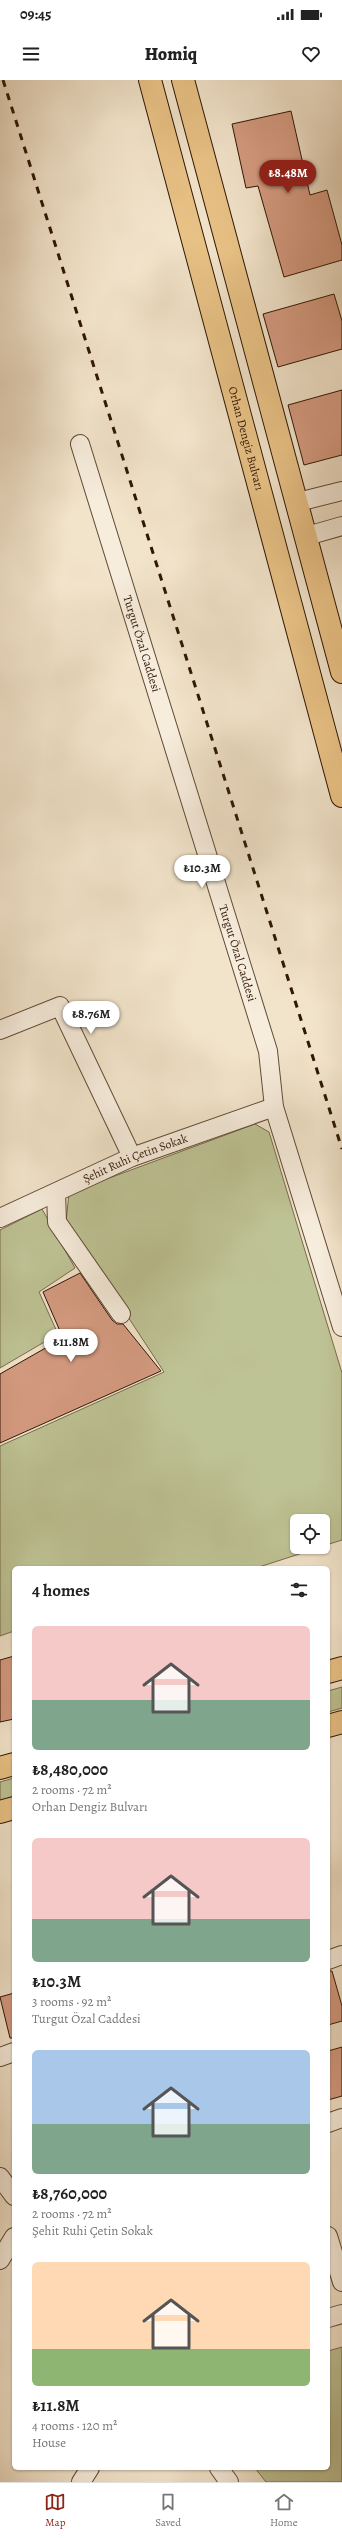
<!DOCTYPE html>
<html lang="en">
<head>
<meta charset="utf-8">
<style>
  :root { --surface:#fff; --page:#f6f6f6; --text:#222; --muted:#767676; --line:#e0e0e0; --accent:#8f2418 }
  body { margin:0; font-family:Alegreya,serif; background:var(--page); color:var(--text); height:100vh; display:flex; flex-direction:column; font-size:15px; white-space:nowrap }
  * { box-sizing:border-box; margin:0 }
  p { font-size:13px; color:var(--muted) }
  .icon { flex:none; width:22px; height:22px; fill:none; stroke:currentColor; stroke-width:2; stroke-linecap:round; stroke-linejoin:round }
  .map { position:relative; flex:1; overflow:hidden }
  .panel { position:absolute; left:12px; top:1486px; width:318px; height:904px; display:flex; flex-direction:column; background:var(--surface); border-radius:6px; box-shadow:0 1px 3px #0004 }
  .panel>* { flex:none }
  .buttons { position:absolute; left:290px; top:1434px; display:grid; gap:8px }
  .buttons a { display:grid; place-items:center; width:40px; height:40px; border-radius:6px; background:var(--surface); box-shadow:0 1px 3px #0004; font-size:20px }
  .price { position:absolute; translate:-50% -34px; padding:0 9px; border-radius:14px; background:#fff; color:#222; font-size:13px; line-height:26px; filter:drop-shadow(0 1px 2px #0008) }
  .price::after { content:''; position:absolute; left:50%; top:24px; width:12px; height:9px; margin-left:-6px; background:inherit; clip-path:polygon(0 0,100% 0,50% 100%) }
  .price.current { background:var(--accent); color:#fff }
  ul { padding:0; list-style:none }
  li { display:grid; align-content:center; gap:8px; height:212px; padding:0 20px }
  li span { display:grid; place-items:center; height:124px; border-radius:6px; color:#555 }
  li>.icon { margin-inline-start:auto }
  span .icon { width:72px; height:72px; fill:#fffc; stroke-width:1 }
  li b { font-size:17px }
  h2 { display:flex; justify-content:space-between; align-items:center; height:48px; padding:0 20px; font-size:17px }
  .status { display:flex; justify-content:space-between; align-items:center; height:28px; padding:0 20px; background:var(--surface); direction:ltr }
  .status svg { height:11px; fill:currentColor }
  header { display:flex; justify-content:space-between; align-items:center; height:52px; padding:0 20px; background:var(--surface); font-size:18px; font-weight:800 }
  .tabs { display:flex; justify-content:space-around; align-items:center; height:56px; border-top:1px solid var(--line); background:var(--surface); font-size:11px; color:var(--muted) }
  .tabs a { display:grid; justify-items:center; gap:2px }
  .tabs .current { color:var(--accent) }
  .map>svg:first-child { display:block }
  .green { fill:#bec395; stroke:#766c4d }
  .building { fill:#d59b81; stroke:#2f1605 }
  .lines { fill:none; stroke-linecap:round; stroke-linejoin:round }
  .minor-casing { stroke:#604a36; stroke-width:20 }
  .primary-casing { stroke:#2f1605; stroke-width:24 }
  .minor { stroke:#f7eddd; stroke-width:18 }
  .primary { stroke:#e9c286; stroke-width:22 }
  .rail { stroke:#2f1605; stroke-width:3; stroke-dasharray:7 7; stroke-linecap:butt }
  .labels { text-anchor:middle; dominant-baseline:central; stroke-width:4; stroke-linejoin:round; paint-order:stroke }
  .street-label { font-size:12px; fill:#2f1605; stroke:#f7eddd }
</style>
</head>
<body>
<div class="status"><b>09:45</b><svg viewBox="0 0 49 12"><path d="M0 12V9h3v3zM5 12V6h3v6zM10 12V3h3v9zM15 12V0h3v12zM26 1h20v11H26zM47 4h2v5h-2z"/></svg></div>
<header><svg class="icon" aria-label="menu" viewBox="0 0 24 24"><path d="M4 6h16M4 12h16M4 18h16"/></svg>Homiq<svg class="icon" aria-label="heart" viewBox="0 0 24 24"><path d="M12 20l-8-8c-3-5 5-10 8-4 3-6 11-1 8 4z"/></svg></header>
<div class="map">
<svg width="342" height="2402" viewBox="0 0 342 2402">
  <rect width="100%" height="100%" fill="#f2e4cb"/>
  <filter id="stains"><feTurbulence type="fractalNoise" baseFrequency=".005" numOctaves="4"/><feColorMatrix values="0 0 0 0 .2 0 0 0 0 .09 0 0 0 0 .02 0 0 0 .5 -.17"/></filter>
  <radialGradient id="worn" r=".72"><stop offset=".6" stop-color="#630" stop-opacity="0"/><stop offset="1" stop-color="#630" stop-opacity=".3"/></radialGradient>
  <!-- green -->
  <g class="green">
    <path d="M255 1044 269 1052 342 1293V1460L323 1466V1441H297V1467H321L256 1488H14V1551L0 1556V1366L164 1292 66 1142 69 1113Z"/>
    <path d="M42 1129 75 1188 39 1212 58 1254 0 1288V1150Z"/>
    <path d="M342 1607V1628L328 1632V1611Z"/>
    <path d="M14 1698V1717L0 1721V1702Z"/>
    <path d="M342 2267V2402H266L255 2388H328V2271Z"/>
  </g>
  <!-- building -->
  <g class="building">
    <path d="M291 31 310 115 327 110 342 165V180L284 197 258 106 246 108 232 44Z"/>
    <path d="M334 214 342 241V269L278 287 263 234Z"/>
    <path d="M342 310V375L304 385 288 325Z"/>
    <path d="M80 1193 112 1240 117 1244H123L161 1291 0 1363V1294L63 1258 43 1212Z"/>
    <path d="M14 1576V1639L0 1642V1580Z"/>
    <path d="M328 1891H332L342 1926V1941L328 1945Z"/>
    <path d="M14 1913V1958H10L0 1917Z"/>
    <path d="M342 1967V2016L328 2020V1971Z"/>
  </g>
  <g class="lines">
    <defs>
      <g id="minor">
        <path id="s1" d="M80 364 268 971 274 1027 342 1247"/>
        <path d="M298 422 342 411"/>
        <path d="M307 456 342 446"/>
        <path d="M0 950 60 926 132 1077"/>
        <path d="M56 1113 57 1142 121 1234"/>
        <path id="s2" d="M0 1138 132 1077 274 1027"/>
        <path d="M328 1880 342 1875"/>
        <path d="M0 1977 14 1972"/>
        <path d="M328 2043 342 2038"/>
        <path d="M0 2097 14 2116"/>
        <path d="M328 2156 342 2202"/>
        <path d="M0 2180 14 2157"/>
        <path d="M328 2238 342 2234"/>
        <path d="M219 2388 229 2402"/>
        <path d="M81 2402 90 2388"/>
      </g>
      <g id="primary">
        <path id="s3" d="M150 0 342 716"/>
        <path d="M183 0 342 592"/>
        <path d="M328 1592 342 1588"/>
        <path d="M328 1646 342 1642"/>
        <path d="M0 1688 14 1684"/>
        <path d="M0 1732 14 1728"/>
      </g>
    </defs>
    <!-- minor casing -->
    <use href="#minor" class="minor-casing"/>
    <!-- primary casing -->
    <use href="#primary" class="primary-casing"/>
    <!-- minor -->
    <use href="#minor" class="minor"/>
    <!-- primary -->
    <use href="#primary" class="primary"/>
    <!-- rail -->
    <path class="rail" d="M3 0 342 1069"/>
  </g>
  <g class="labels">
    <!-- street labels -->
    <g class="street-label">
      <text stroke="none"><textPath href="#s3" startOffset="371">Orhan Dengiz Bulvarı</textPath></text>
      <text stroke="none"><textPath href="#s1" startOffset="209">Turgut Özal Caddesi</textPath></text>
      <text stroke="none"><textPath href="#s1" startOffset="533">Turgut Özal Caddesi</textPath></text>
      <text stroke="none"><textPath href="#s2" startOffset="148">Şehit Ruhi Çetin Sokak</textPath></text>
    </g>
  </g>
  <rect width="100%" height="100%" filter="url(#stains)"/>
  <rect width="100%" height="100%" fill="url(#worn)"/>
</svg>
<div class="buttons">
<a><svg class="icon" aria-label="locate" viewBox="0 0 24 24"><circle cx="12" cy="12" r="6"/><path d="M12 2v4M12 18v4M2 12h4M18 12h4"/></svg></a>
</div>
<b class="price current" style="left:288px;top:114px">₺8.48M</b>
<b class="price" style="left:202px;top:809px">₺10.3M</b>
<b class="price" style="left:91px;top:955px">₺8.76M</b>
<b class="price" style="left:71px;top:1283px">₺11.8M</b>
<section class="panel">
<h2>4 homes<svg class="icon" aria-label="filters" viewBox="0 0 24 24"><path d="M4 7h16M4 17h16"/><circle cx="9" cy="7" r="2"/><circle cx="15" cy="17" r="2"/></svg></h2>
<ul>
<li><span style="background:linear-gradient(#f6c9c9 60%,#7fa58c 0)"><svg class="icon" aria-label="home" viewBox="0 0 24 24"><path d="M3 11l9-7 9 7M6 9v11h12V9"/></svg></span><div><b>₺8,480,000</b><p>2 rooms · 72 m²</p><p>Orhan Dengiz Bulvarı</p></div></li>
<li><span style="background:linear-gradient(#f6c9c9 65%,#7fa58c 0)"><svg class="icon" aria-label="home" viewBox="0 0 24 24"><path d="M3 11l9-7 9 7M6 9v11h12V9"/></svg></span><div><b>₺10.3M</b><p>3 rooms · 92 m²</p><p>Turgut Özal Caddesi</p></div></li>
<li><span style="background:linear-gradient(#a9c7e8 60%,#7fa58c 0)"><svg class="icon" aria-label="home" viewBox="0 0 24 24"><path d="M3 11l9-7 9 7M6 9v11h12V9"/></svg></span><div><b>₺8,760,000</b><p>2 rooms · 72 m²</p><p>Şehit Ruhi Çetin Sokak</p></div></li>
<li><span style="background:linear-gradient(#ffd9b3 70%,#8fb573 0)"><svg class="icon" aria-label="home" viewBox="0 0 24 24"><path d="M3 11l9-7 9 7M6 9v11h12V9"/></svg></span><div><b>₺11.8M</b><p>4 rooms · 120 m²</p><p>House</p></div></li>
</ul>
</section>
</div>
<nav class="tabs">
<a class="current"><svg class="icon" aria-label="map" viewBox="0 0 24 24"><path d="M3 6l6-2 6 2 6-2v14l-6 2-6-2-6 2zM9 4v14M15 6v14"/></svg>Map</a>
<a><svg class="icon" aria-label="saved" viewBox="0 0 24 24"><path d="M7 4h10v16l-5-4-5 4z"/></svg>Saved</a>
<a><svg class="icon" aria-label="home" viewBox="0 0 24 24"><path d="M3 11l9-7 9 7M6 9v11h12V9"/></svg>Home</a>
</nav>
</body>
</html>
